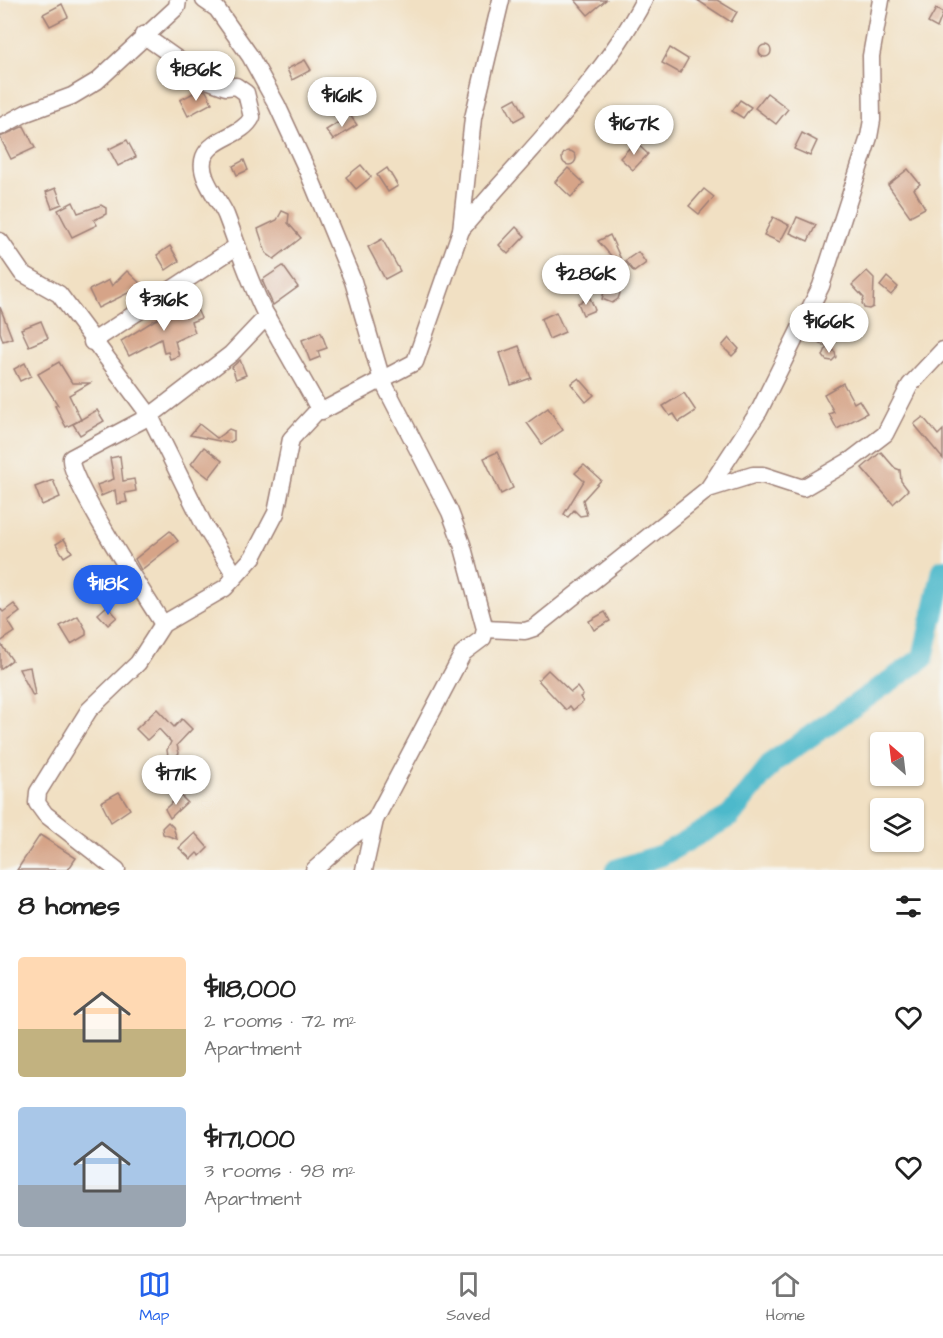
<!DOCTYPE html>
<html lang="en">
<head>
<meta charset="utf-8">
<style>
  :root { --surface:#fff; --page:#f2f2f2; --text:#222; --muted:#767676; --line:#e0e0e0; --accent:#2563eb }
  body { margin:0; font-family:"Architects Daughter",sans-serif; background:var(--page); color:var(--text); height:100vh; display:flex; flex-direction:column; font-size:22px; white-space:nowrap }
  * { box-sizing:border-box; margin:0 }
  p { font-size:20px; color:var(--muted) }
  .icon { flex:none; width:33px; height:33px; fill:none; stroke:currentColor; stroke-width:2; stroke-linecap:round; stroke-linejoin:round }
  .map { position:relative; height:870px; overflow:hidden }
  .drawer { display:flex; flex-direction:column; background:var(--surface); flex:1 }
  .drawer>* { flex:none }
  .needle { width:39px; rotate:332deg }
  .buttons { position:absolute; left:870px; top:732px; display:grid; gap:12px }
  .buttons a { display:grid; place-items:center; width:54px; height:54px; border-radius:6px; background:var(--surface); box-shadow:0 2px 4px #0004; font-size:30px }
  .price { position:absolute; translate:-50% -51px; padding:0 14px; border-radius:21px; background:#fff; color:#222; font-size:20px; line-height:39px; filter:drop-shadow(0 2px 3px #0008) }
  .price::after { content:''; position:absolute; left:50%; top:36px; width:18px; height:14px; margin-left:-9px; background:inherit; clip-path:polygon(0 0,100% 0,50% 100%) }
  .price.on { background:var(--accent); color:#fff }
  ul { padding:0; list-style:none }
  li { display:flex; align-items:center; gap:18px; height:150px; padding:0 18px }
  li span { display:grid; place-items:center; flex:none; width:168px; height:120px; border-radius:6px; color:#555 }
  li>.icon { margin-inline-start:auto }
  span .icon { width:72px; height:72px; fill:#fffc; stroke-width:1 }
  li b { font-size:26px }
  h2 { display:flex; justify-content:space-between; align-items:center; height:72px; padding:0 18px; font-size:26px }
  .tab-bar { display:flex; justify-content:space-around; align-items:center; height:84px; border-top:2px solid var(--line); background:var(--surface); font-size:16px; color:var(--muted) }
  .tab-bar a { display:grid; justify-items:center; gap:3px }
  .tab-bar .on { color:var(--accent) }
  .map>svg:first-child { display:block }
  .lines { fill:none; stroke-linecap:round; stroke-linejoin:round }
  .river { stroke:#4eb9cb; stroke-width:22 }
  .building { fill:#d6a488 }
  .minor-casing { stroke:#9e8077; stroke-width:19 }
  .minor { stroke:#fff; stroke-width:16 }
</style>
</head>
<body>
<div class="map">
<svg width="943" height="870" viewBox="0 0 943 870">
  <rect width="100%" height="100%" fill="#f6f6f2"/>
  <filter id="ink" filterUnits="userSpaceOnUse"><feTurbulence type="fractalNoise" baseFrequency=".0167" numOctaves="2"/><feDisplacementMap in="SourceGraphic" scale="12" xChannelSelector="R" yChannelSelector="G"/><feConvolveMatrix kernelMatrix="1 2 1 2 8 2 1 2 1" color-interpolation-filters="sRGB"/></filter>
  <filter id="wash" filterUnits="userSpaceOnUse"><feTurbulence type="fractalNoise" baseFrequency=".008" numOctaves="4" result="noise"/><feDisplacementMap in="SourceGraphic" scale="24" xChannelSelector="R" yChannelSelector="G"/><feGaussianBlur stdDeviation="1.35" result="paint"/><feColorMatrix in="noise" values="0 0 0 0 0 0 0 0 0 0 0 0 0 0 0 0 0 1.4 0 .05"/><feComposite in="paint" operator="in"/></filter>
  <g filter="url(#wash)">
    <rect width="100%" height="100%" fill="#f1e0c3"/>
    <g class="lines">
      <!-- river -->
      <path class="river" d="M616 870 662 855 730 816 773 762 923 658 943 570"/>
    </g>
    <g id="blocks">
      <!-- building -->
      <g class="building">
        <path d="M575 0H606L588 15Z"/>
        <path d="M697 0H717L737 12 731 22Z"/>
        <path d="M62 4 68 17 50 26 43 14Z"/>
        <path d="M936 9 943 13 937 28 928 23Z"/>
        <circle cx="765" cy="51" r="6"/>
        <path d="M670 48 688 59 680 73 662 63Z"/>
        <path d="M305 60 311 70 292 80 287 69Z"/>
        <path d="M331 83 336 93 353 85 357 94 316 112 309 92Z"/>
        <path d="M201 89 206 91 212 103 188 116 180 100Z"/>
        <path d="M767 93 788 109 776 124 755 108Z"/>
        <path d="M516 98 525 115 514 121 505 104Z"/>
        <path d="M740 100 751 107 743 118 732 111Z"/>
        <path d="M350 115 357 125 333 140 326 130Z"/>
        <path d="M24 126 35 148 11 159 0 137Z"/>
        <path d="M802 133 817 141 810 156 794 149Z"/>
        <path d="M127 140 136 157 118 166 109 149Z"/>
        <path d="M635 142 648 154 633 170 620 158Z"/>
        <circle cx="569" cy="158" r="7"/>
        <path d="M244 160 248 170 237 175 233 166Z"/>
        <path d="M361 165 371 177 356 189 346 177Z"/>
        <path d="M387 168 398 186 388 192 377 175Z"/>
        <path d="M568 168 584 183 571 197 555 182Z"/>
        <path d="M908 169 920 184 914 189 925 208 910 216 888 185Z"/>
        <path d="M56 188 62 204 52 208 46 192Z"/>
        <path d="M704 189 714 197 699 214 689 206Z"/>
        <path d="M73 202 78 213 101 205 106 208V214L94 220 97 225 72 237 58 210Z"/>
        <path d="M282 211 289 214 288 223 301 238 274 259 266 253 258 229 277 220Z"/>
        <path d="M773 217 789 225 780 242 764 235Z"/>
        <path d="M797 217 816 225 808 241 790 233Z"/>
        <path d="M516 227 525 236 508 254 499 245Z"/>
        <path d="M610 235 624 266 622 268 598 241Z"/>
        <path d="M382 239 400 271 385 279 368 247Z"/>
        <path d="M170 246 179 261 166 270 157 255Z"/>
        <path d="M638 252 646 263 634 272 625 261Z"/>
        <path d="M283 266 298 287 273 305 262 280Z"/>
        <path d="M127 271 142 285 134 293 132 291 98 308 89 290 109 280 112 286Z"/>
        <path d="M867 271 874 278 873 307 869 309 864 308 862 303 864 298 852 285Z"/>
        <path d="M887 277 898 287 891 295 880 286Z"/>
        <path d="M611 286 617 288 620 293 618 299 612 303 602 299 605 289Z"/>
        <path d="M590 298 595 310 583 315 578 303Z"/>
        <path d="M194 303 201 318 191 322 195 332 175 341 179 356 170 359 168 352 164 353 161 339 129 356 121 341 155 320Z"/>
        <path d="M0 307 12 338 3 341 0 332Z"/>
        <path d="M556 312 565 332 549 339 541 319Z"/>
        <path d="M41 321 48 338 29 346 21 329Z"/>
        <path d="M830 322 838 328 824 346 816 340Z"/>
        <path d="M321 332 327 348 318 351 320 357 310 361 302 340Z"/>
        <path d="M729 338 739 349 732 356 722 346Z"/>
        <path d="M519 346 531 378 511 385 500 353Z"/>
        <path d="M827 346 835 352 836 357 832 361 826 360 823 356Z"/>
        <path d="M240 360 246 375 236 379 232 367Z"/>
        <path d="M59 362 72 383H90L69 395 81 420 66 427 55 406 58 405 38 374Z"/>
        <path d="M25 363 31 376 20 381 14 369Z"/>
        <path d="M579 378 594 395 586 402 571 384Z"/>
        <path d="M843 383 854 403 859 400 867 413 837 429 829 414 834 412 824 394Z"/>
        <path d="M684 393 696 411 679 422 674 414 670 416 663 406Z"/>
        <path d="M548 408 563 430 542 444 527 423Z"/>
        <path d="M97 410 104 421 80 435 73 424Z"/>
        <path d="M923 417 938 435 943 430V459L914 424Z"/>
        <path d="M199 424 217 438 229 429 234 431V440L229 443 190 435Z"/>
        <path d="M204 447 222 461 209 478 191 464Z"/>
        <path d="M497 452 513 488 501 494 484 458Z"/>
        <path d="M881 452 895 468 900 470 901 481 908 490 893 504 862 468Z"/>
        <path d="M120 456 123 481 134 479 136 491 125 493 127 502 117 504 115 490 101 496 97 485 114 479 110 458Z"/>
        <path d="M584 465 601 480 583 500 587 515 580 516 574 510 568 517 564 514 584 481 575 473Z"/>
        <path d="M53 480 60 497 42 505 35 487Z"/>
        <path d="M170 531 178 541 141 570 135 559Z"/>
        <path d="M64 539 72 552 64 557 56 544Z"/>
        <path d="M14 604 20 612 8 621 15 632 0 642V608L3 612Z"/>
        <path d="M107 606 117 617 108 625 98 614Z"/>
        <path d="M605 612 610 621 594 630 589 621Z"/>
        <path d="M78 616 86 630V635L71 644 60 626Z"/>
        <path d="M0 643 12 660 0 669Z"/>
        <path d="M30 667 35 695 33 696 19 669Z"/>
        <path d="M548 670 571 692 577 687 583 695 580 697 583 702 573 710 570 706 566 710 538 680Z"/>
        <path d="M157 709 174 727 182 719 192 729 177 745 179 753 175 757 168 756 167 750 171 742 159 729 147 740 136 729Z"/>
        <path d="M119 792 130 809 111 822 101 802Z"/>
        <path d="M180 795 187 802 170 818 165 809Z"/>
        <path d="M168 822 173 827 177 839 163 834 162 828Z"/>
        <path d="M195 833 208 848 200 856 197 853 191 859 179 848Z"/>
        <path d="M40 835 76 858 68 870H17Z"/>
      </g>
    </g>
  </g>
  <g filter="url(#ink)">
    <use href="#blocks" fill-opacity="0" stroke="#9e8077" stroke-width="1.5"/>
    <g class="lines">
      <defs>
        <g id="minor">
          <path d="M204 0 217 9 250 56 277 105 308 172 353 281 382 380 450 512 462 544 485 629 483 638 463 653 375 820 364 870"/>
          <path d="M143 35 207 80 226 87 236 86 246 93 252 117C243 136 212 137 204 157 197 176 219 199 226 215 239 249 250 284 267 317 284 348 302 378 319 409"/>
          <path d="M0 127 26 113 72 96 97 81 177 7 178 0"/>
          <path d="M461 230C523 155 598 87 644 0"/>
          <path d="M0 241 22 273 59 294 150 416 204 525 235 575"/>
          <path d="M92 342 236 247"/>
          <path d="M708 489 759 411 821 286 869 137 872 120 871 56 881 0"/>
          <path d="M163 624C149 602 66 475 71 458L150 416 231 354 267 316"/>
          <path d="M485 629 525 631 534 628 708 489 753 475H763L803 488 851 460 885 434 910 385 943 350"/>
          <path d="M117 870 45 814 37 803 38 792 89 710 138 663 163 624 225 588 253 557 276 513 291 439 319 409 322 411 415 362 461 230 473 118 501 0"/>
          <path d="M314 870 350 838 375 820"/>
        </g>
      </defs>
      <!-- minor casing -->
      <use href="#minor" class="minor-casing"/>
      <!-- minor -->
      <use href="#minor" class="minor"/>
    </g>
  </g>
</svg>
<div class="buttons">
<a><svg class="needle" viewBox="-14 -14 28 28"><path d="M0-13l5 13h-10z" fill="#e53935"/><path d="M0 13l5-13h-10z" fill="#767676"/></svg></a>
<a><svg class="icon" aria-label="layers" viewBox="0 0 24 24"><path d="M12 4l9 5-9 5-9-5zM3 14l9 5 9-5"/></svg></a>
</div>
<b class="price" style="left:196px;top:102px">$186K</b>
<b class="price" style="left:342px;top:128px">$161K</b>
<b class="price" style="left:634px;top:156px">$167K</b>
<b class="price" style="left:586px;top:306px">$286K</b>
<b class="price" style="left:164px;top:332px">$316K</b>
<b class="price" style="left:829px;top:354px">$166K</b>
<b class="price on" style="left:108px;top:616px">$118K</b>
<b class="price" style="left:176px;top:806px">$171K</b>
</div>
<section class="drawer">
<h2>8 homes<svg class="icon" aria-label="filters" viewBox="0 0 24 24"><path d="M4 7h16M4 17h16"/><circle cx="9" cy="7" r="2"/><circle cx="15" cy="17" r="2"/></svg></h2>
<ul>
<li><span style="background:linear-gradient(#ffd9b3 60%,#c2b280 0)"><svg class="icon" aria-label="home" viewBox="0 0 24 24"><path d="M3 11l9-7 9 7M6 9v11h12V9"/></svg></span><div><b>$118,000</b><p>2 rooms · 72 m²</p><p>Apartment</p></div><svg class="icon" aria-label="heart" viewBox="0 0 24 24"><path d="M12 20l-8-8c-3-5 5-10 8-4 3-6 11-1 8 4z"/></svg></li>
<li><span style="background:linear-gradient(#a9c7e8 65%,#9aa5b1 0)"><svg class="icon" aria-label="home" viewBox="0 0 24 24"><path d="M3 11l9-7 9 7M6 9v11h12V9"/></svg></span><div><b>$171,000</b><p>3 rooms · 98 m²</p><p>Apartment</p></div><svg class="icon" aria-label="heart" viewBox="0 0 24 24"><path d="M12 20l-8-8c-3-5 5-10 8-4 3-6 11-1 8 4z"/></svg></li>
</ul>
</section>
<nav class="tab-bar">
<a class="on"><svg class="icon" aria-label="map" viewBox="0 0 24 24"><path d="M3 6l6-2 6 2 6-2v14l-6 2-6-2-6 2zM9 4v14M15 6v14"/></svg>Map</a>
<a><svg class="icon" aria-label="saved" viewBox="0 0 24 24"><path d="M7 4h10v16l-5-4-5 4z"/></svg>Saved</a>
<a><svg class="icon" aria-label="home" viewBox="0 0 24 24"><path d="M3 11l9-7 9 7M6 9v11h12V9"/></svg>Home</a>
</nav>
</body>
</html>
